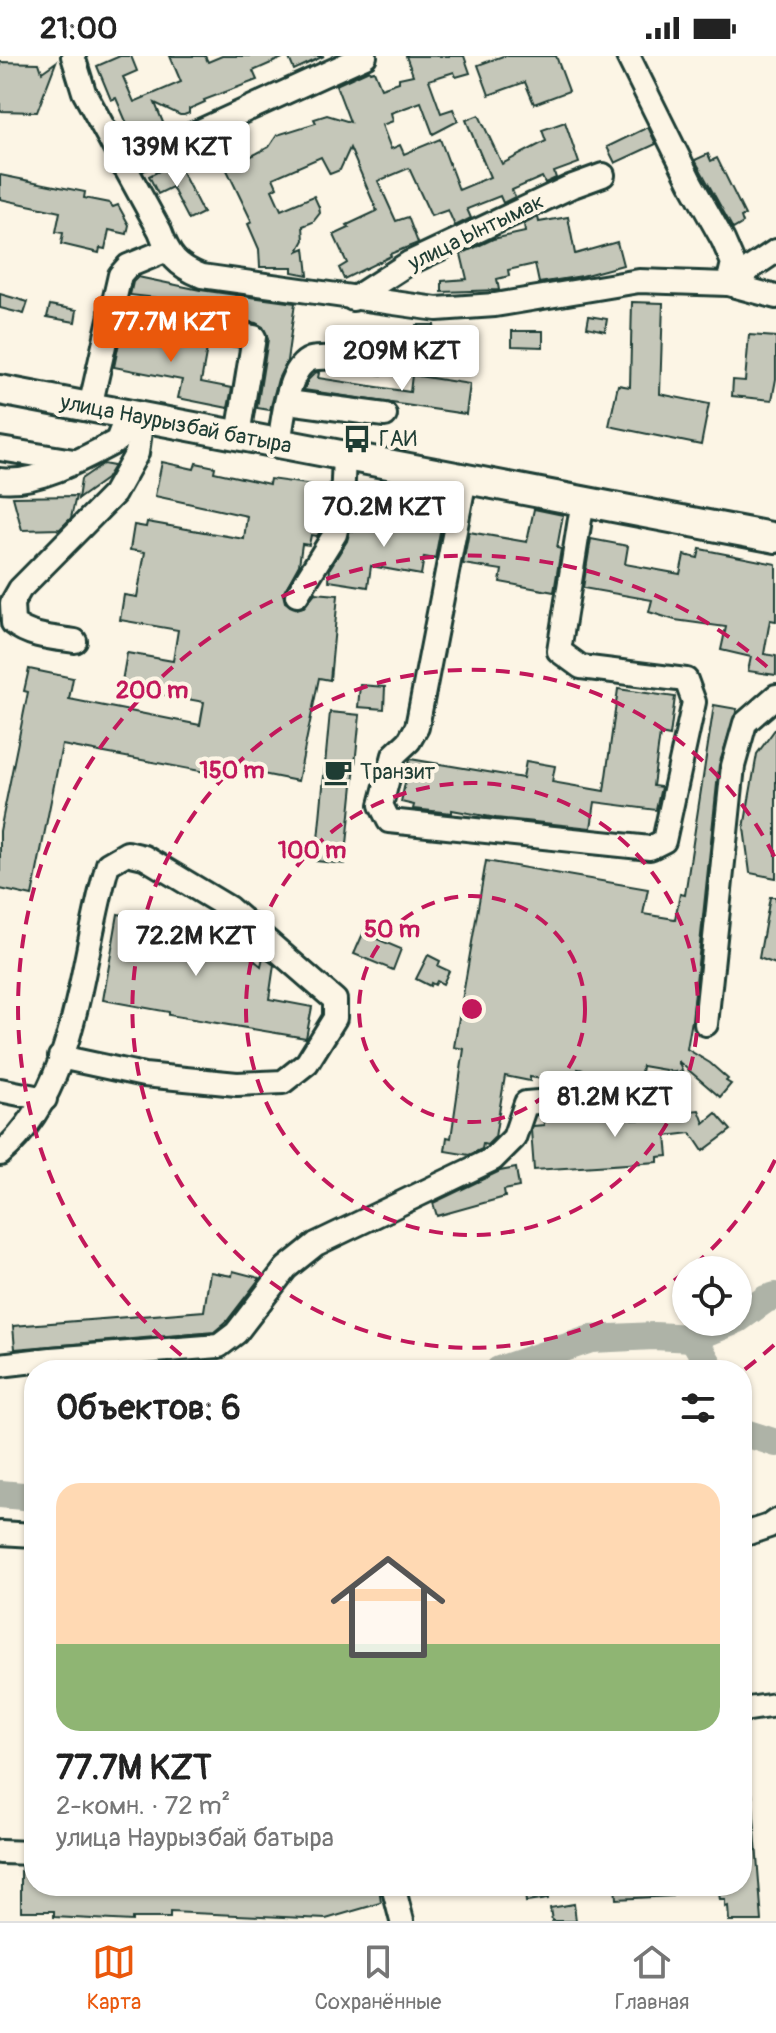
<!DOCTYPE html>
<html lang="ru">
<head>
<meta charset="utf-8">
<style>
  :root { --surface:#fff; --page:#f6f6f6; --text:#222; --muted:#767676; --line:#e0e0e0; --accent:#ea580c }
  body { margin:0; font-family:Pangolin,sans-serif; background:var(--page); color:var(--text); height:100vh; display:flex; flex-direction:column; font-size:30px; white-space:nowrap }
  * { box-sizing:border-box; margin:0 }
  p { font-size:26px; color:var(--muted) }
  .icon { flex:none; width:44px; height:44px; fill:none; stroke:currentColor; stroke-width:2; stroke-linecap:round; stroke-linejoin:round }
  .map { position:relative; flex:1; overflow:hidden }
  .panel { position:absolute; left:24px; top:1304px; width:728px; height:536px; display:flex; flex-direction:column; background:var(--surface); border-radius:32px; box-shadow:0 2px 6px #0004 }
  .panel>* { flex:none }
  .tools { position:absolute; left:672px; top:1200px; display:grid; gap:16px }
  .tools a { display:grid; place-items:center; width:80px; height:80px; border-radius:50%; background:var(--surface); box-shadow:0 2px 6px #0004; font-size:40px }
  .price { position:absolute; translate:-50% -68px; padding:0 18px; border-radius:8px; background:#fff; color:#222; font-size:26px; line-height:52px; filter:drop-shadow(0 2px 4px #0008) }
  .price::after { content:''; position:absolute; left:50%; top:48px; width:24px; height:18px; margin-left:-12px; background:inherit; clip-path:polygon(0 0,100% 0,50% 100%) }
  .price.selected { background:var(--accent); color:#fff }
  ul { padding:0; list-style:none }
  li { display:grid; align-content:center; gap:16px; height:424px; padding:0 32px }
  li+li { border-top:2px solid var(--line) }
  li span { display:grid; place-items:center; height:248px; border-radius:24px; color:#555 }
  li>.icon { margin-inline-start:auto }
  span .icon { width:144px; height:144px; fill:#fffc; stroke-width:1 }
  li b { font-size:34px }
  h2 { display:flex; justify-content:space-between; align-items:center; height:96px; padding:0 32px; font-size:34px }
  .status { display:flex; justify-content:space-between; align-items:center; height:56px; padding:0 40px; background:var(--surface); direction:ltr }
  .status svg { height:22px; fill:currentColor }
  .tab-bar { display:flex; justify-content:space-around; align-items:center; height:112px; border-top:2px solid var(--line); background:var(--surface); font-size:22px; color:var(--muted) }
  .tab-bar a { display:grid; justify-items:center; gap:4px }
  .tab-bar .selected { color:var(--accent) }
  .map>svg:first-child { display:block }
  .lines { fill:none; stroke-linecap:round; stroke-linejoin:round }
  .river { stroke:#aeb3a7; stroke-width:28 }
  .building { fill:#c5c7b9; stroke:#1f3d34; stroke-width:2 }
  .minor-casing { stroke:#1f3d34; stroke-width:28 }
  .major-casing { stroke:#1f3d34; stroke-width:34 }
  .minor { stroke:#fcf5e5; stroke-width:22 }
  .major { stroke:#fcf5e5; stroke-width:28 }
  .ring { fill:none; stroke:#c2185b; stroke-width:4; stroke-dasharray:14 10 }
  .labels { text-anchor:middle; dominant-baseline:central; stroke-width:8; stroke-linejoin:round; paint-order:stroke }
  .street-label { font-size:22px; fill:#1f3d34; stroke:#fcf5e5 }
  .poi-label { font-size:22px; fill:#1f3d34; stroke:#fcf5e5; text-anchor:start }
  .centre { fill:#c2185b; stroke:#fcf5e5; stroke-width:4 }
  .ring-label { font-size:24px; text-anchor:middle; font-weight:bold; fill:#c2185b; stroke:#fcf5e5; stroke-width:8; stroke-linejoin:round; paint-order:stroke }
</style>
</head>
<body>
<div class="status"><b>21:00</b><svg viewBox="0 0 49 12"><path d="M0 12V9h3v3zM5 12V6h3v6zM10 12V3h3v9zM15 12V0h3v12zM26 1h20v11H26zM47 4h2v5h-2z"/></svg></div>
<div class="map">
<svg width="776" height="1865" viewBox="0 0 776 1865">
  <rect width="100%" height="100%" fill="#fcf5e5"/>
  <filter id="ink" filterUnits="userSpaceOnUse"><feTurbulence type="fractalNoise" baseFrequency=".0125" numOctaves="2"/><feDisplacementMap in="SourceGraphic" scale="16" xChannelSelector="R" yChannelSelector="G"/><feConvolveMatrix kernelMatrix="1 2 1 2 8 2 1 2 1" color-interpolation-filters="sRGB"/></filter>
  <g filter="url(#ink)">
    <g class="lines">
      <!-- river -->
      <g class="river">
        <path d="M738 1263 766 1243 776 1240"/>
        <path d="M693 1282 712 1314"/>
        <path d="M499 1314 591 1283 654 1280 693 1282 732 1266"/>
        <path d="M742 1376 776 1387"/>
        <path d="M0 1438 34 1441"/>
      </g>
    </g>
    <!-- building -->
    <g class="building">
      <path d="M120 0H131L137 15 123 21 134 46 181 26 170 0H205L208 6 222 0H287L253 15 257 24 204 44 205 46 189 53V57L184 59H180L155 47 164 69 133 82 116 42 111 44 97 10Z"/>
      <path d="M288 0H324L294 14Z"/>
      <path d="M406 0H464L470 17 456 21 454 16 429 24 441 57 453 53 458 65 433 78 421 46 391 57 393 65 382 69 391 93 400 89 404 98 440 83 459 134 490 121 466 64 479 59 502 108 546 85 542 74 565 66 579 107 554 116 556 122 545 127 542 121 512 134 515 141 503 147 500 140 467 153 471 162 455 170 448 154 431 160 409 112 378 125 396 165 408 161 418 187 390 198 391 200 344 223 339 212 347 207 334 179 349 172 347 169 377 155 350 92 340 114 330 118 321 101 273 122 277 131 272 134 281 154 314 140 319 151 320 157 313 166 303 170 304 184 298 195 305 192 308 219 292 216V211H260L259 193 248 168 252 166 226 112 234 105 238 107 269 91 277 79 316 67 314 63 327 59 350 66 336 29 369 14 370 16 374 15 381 32 399 26V22L413 19Z"/>
      <path d="M503 0H556L569 35 534 48 525 26 489 39 478 9Z"/>
      <path d="M0 6 39 7 42 16 56 6 37 56 0 55Z"/>
      <path d="M648 71 656 88 615 107 607 91Z"/>
      <path d="M708 98 711 105 717 102 745 159 741 161 743 167 733 173 695 104Z"/>
      <path d="M177 106 203 157 189 164 172 131 158 138 149 120Z"/>
      <path d="M0 119 85 136 84 142 109 147 113 151 118 149 129 169 127 178 109 174 105 193 100 192 99 197 61 188 63 177 56 176 60 156 0 143Z"/>
      <path d="M538 161 539 166 568 161 575 198 617 186 623 209 582 220 539 227 535 208 508 214 509 220 497 223 499 234 442 236V225L467 223 461 198 493 183 525 176 524 168Z"/>
      <path d="M138 221 200 234 295 247 287 305 278 323 270 354 257 352 268 283 263 271 256 267 155 249 156 242 130 239 133 226Z"/>
      <path d="M0 238 28 246 24 258 0 252Z"/>
      <path d="M632 246 663 247 660 338 709 348 701 389 609 370 618 329 630 331Z"/>
      <path d="M50 249 77 254 75 266 47 261Z"/>
      <path d="M589 260 607 263 605 275 587 271Z"/>
      <path d="M416 269H434L435 276 431 282H416Z"/>
      <path d="M122 272 208 287 201 326 232 332 228 352 178 342 182 324 114 311Z"/>
      <path d="M512 275H543V291L512 290Z"/>
      <path d="M749 279 776 281V323L772 344 732 340 733 324 745 325Z"/>
      <path d="M316 316 319 317 318 322 410 336 412 319 470 328 466 358 304 334 308 324Z"/>
      <path d="M162 406 194 413 196 407 215 411 214 416 269 428 270 423 329 431 322 473 317 480 311 479 309 489 302 488 299 509 283 538 285 546 297 553 304 551 315 537 338 539 330 624 319 622 298 725 228 711 226 720 222 723 211 721V717L62 689 32 840 0 833V775L28 636 24 635 29 613 73 622 69 643 200 669 204 646 121 631 127 597 173 605 178 574 120 564 124 539 137 541 145 496 130 494 134 469 146 471 147 466 244 483 247 460 155 440Z"/>
      <path d="M103 408 114 410 106 423 78 443 81 423Z"/>
      <path d="M76 440 71 462 60 473 22 474 13 441Z"/>
      <path d="M534 453 563 459 557 492 561 493 554 536 500 526 502 514 463 508 469 476 527 486Z"/>
      <path d="M359 455 387 460 386 463 441 471 435 503 424 501 421 519 371 510 368 531 329 525 330 512 347 485 350 474 356 475Z"/>
      <path d="M591 483 628 490 625 508 680 518 684 499 698 502 700 493 776 508V565L770 564 764 598 776 600V619L748 615 751 601 721 594 726 571 675 564 649 556 652 544 583 532Z"/>
      <path d="M360 629 385 631 384 653 358 651Z"/>
      <path d="M618 633 675 641 670 680 660 678 653 730 661 731 656 754 595 746 591 772 496 762 452 754V757L413 753 414 749 401 746 410 703 523 722 526 705 555 710 552 726 604 735Z"/>
      <path d="M714 649 737 653 719 709 692 964 687 993 710 1007 728 1023 726 1025 731 1028 720 1041 678 1005 683 1017 642 1010 640 1024 578 1013 577 1019H573L571 1028 530 1021V1025L505 1020 495 1081 487 1089 483 1088 482 1093 469 1099 445 1095 447 1081 451 1082 464 993 454 991 486 805 648 833 643 858 675 863 680 838 685 839Z"/>
      <path d="M330 656 360 659 345 808 316 805Z"/>
      <path d="M776 672V822L750 817 744 772 757 698Z"/>
      <path d="M770 841H776V908L759 902Z"/>
      <path d="M118 858 215 875V878L240 882 238 891 261 910 263 901 274 909 269 943 312 951 306 982 169 959V956L103 944Z"/>
      <path d="M365 873 379 879 377 883 401 893 393 914 354 898Z"/>
      <path d="M428 899 440 905 438 910 449 915 443 928 437 925 435 929 431 927 430 930 416 923Z"/>
      <path d="M699 1054 704 1067 716 1057 731 1074 703 1095 691 1077 666 1080 668 1100 658 1101V1106L534 1114 531 1074 533 1070 544 1069 543 1060 631 1057 632 1064 673 1062V1057Z"/>
      <path d="M516 1112 519 1131 504 1134 505 1141 437 1160 433 1147 500 1115Z"/>
      <path d="M233 1215 260 1222 227 1265 214 1276 15 1293 13 1270 204 1255 210 1216 232 1220Z"/>
      <path d="M742 1736H752L762 1865H729L728 1850 725 1851V1844H720L718 1830H742Z"/>
      <path d="M21 1811H34V1830H337L338 1834 351 1830H379L381 1847 326 1863 170 1856V1862H132V1865L54 1861V1855H21Z"/>
      <path d="M524 1830H546L548 1843 526 1846Z"/>
      <path d="M615 1830H671L672 1840 616 1843Z"/>
      <path d="M574 1848 576 1865H552L550 1852Z"/>
    </g>
    <g class="lines">
      <defs>
        <g id="minor">
          <path d="M73 0 84 36 160 175C169 200 177 210 202 220L437 253 495 249 639 225 728 228 776 241"/>
          <path d="M628 0 691 127 723 184 733 207 728 228"/>
          <path d="M123 110 365 0"/>
          <path d="M734 229 752 211 776 195"/>
          <path d="M353 243 409 207 570 131 603 119"/>
          <path d="M111 256 254 281 238 379"/>
          <path d="M288 346 385 359"/>
          <path d="M90 351 120 219 128 210 167 194"/>
          <path d="M279 388C283 365 287 311 311 303 324 299 371 305 387 306"/>
          <path d="M0 393 74 405"/>
          <path d="M465 423 417 671 409 685 394 699 381 749 389 765 650 792 664 785 694 646 686 624 581 611 559 595 583 444"/>
          <path d="M0 424C36 429 85 402 117 385L122 372V358"/>
          <path d="M297 539 335 478 342 448 344 400"/>
          <path d="M75 585C55 582 30 581 13 567L12 547 20 533 114 438 137 397 142 361"/>
          <path d="M706 968 733 710 745 667 776 640"/>
          <path d="M0 1034 45 1043"/>
          <path d="M0 1098C79 1032 80 901 108 808L127 797 144 801 229 852 335 944V962L307 1007 283 1026 237 1028 144 1019 60 1001"/>
          <path d="M0 1309 51 1303 219 1290 236 1277 286 1212 316 1188 493 1103 514 1082 526 1047 574 1043H641L672 1035"/>
          <path d="M0 1477 34 1479"/>
          <path d="M742 1479 769 1470 776 1465"/>
          <path d="M742 1654 776 1649"/>
          <path d="M0 1796 34 1797"/>
          <path d="M393 1830 402 1865"/>
        </g>
        <path id="major" d="M0 334 776 482"/>
      </defs>
      <!-- minor casing -->
      <use href="#minor" class="minor-casing"/>
      <!-- major casing -->
      <use href="#major" class="major-casing"/>
      <!-- minor -->
      <use href="#minor" class="minor"/>
      <!-- major -->
      <use href="#major" class="major"/>
    </g>
  </g>
  <!-- distance rings -->
  <g class="ring">
    <circle cx="472" cy="953" r="113"/>
    <circle cx="472" cy="953" r="226"/>
    <path d="M775 1104A339 339 0 0 1 690 1213M685 1216A339 339 0 1 1 775 802"/>
    <path d="M774 1289A452 452 0 0 1 744 1314M200 1314A452 452 0 1 1 774 617"/>
  </g>
  <!-- icons -->
  <defs>
    <symbol id="bus-bare" viewBox="-9 -9 18 18"><path d="M-5-6H5V4H4V6H2V4H-2V6H-4V4H-5ZM-3.5-4V0h7V-4ZM-3.5 1.2v1.5H-2V1.2ZM2 1.2v1.5H3.5V1.2Z" fill="#1f3d34" stroke="#fcf5e5" stroke-width="2.5" paint-order="stroke"/></symbol>
    <symbol id="cafe-bare" viewBox="-9 -9 18 18"><path d="M-5.5-4.5H6V0H3Q3 3.5 0 3.5H-2.5Q-5.5 3.5-5.5 0ZM3-3.2v2h1.7v-2ZM-6 4.5H4V6H-6Z" fill="#1f3d34" stroke="#fcf5e5" stroke-width="2.5" paint-order="stroke"/></symbol>
  </defs>
  <g fill-rule="evenodd">
    <use href="#bus-bare" x="337" y="363" width="40" height="40"/>
    <use href="#cafe-bare" x="318" y="696" width="40" height="40"/>
  </g>
  <g class="labels">
    <!-- street labels -->
    <g class="street-label">
      <text transform="translate(476 176) rotate(-26)">улица Ынтымак</text>
      <text transform="translate(176 368) rotate(11)">улица Наурызбай батыра</text>
    </g>
    <!-- poi labels -->
    <g class="poi-label">
      <text x="379" y="383">ГАИ</text>
      <text x="360" y="716">Транзит</text>
    </g>
  </g>
  <circle cx="472" cy="953" r="12" class="centre"/>
  <g class="ring-label">
    <text x="152" y="642">200 m</text>
    <text x="232" y="722">150 m</text>
    <text x="312" y="802">100 m</text>
    <text x="392" y="881">50 m</text>
  </g>
</svg>
<div class="tools">
<a><svg class="icon" aria-label="locate" viewBox="0 0 24 24"><circle cx="12" cy="12" r="6"/><path d="M12 2v4M12 18v4M2 12h4M18 12h4"/></svg></a>
</div>
<b class="price" style="left:177px;top:133px">139M KZT</b>
<b class="price selected" style="left:171px;top:308px">77.7M KZT</b>
<b class="price" style="left:402px;top:337px">209M KZT</b>
<b class="price" style="left:384px;top:493px">70.2M KZT</b>
<b class="price" style="left:196px;top:922px">72.2M KZT</b>
<b class="price" style="left:615px;top:1083px">81.2M KZT</b>
<section class="panel">
<h2>Объектов: 6<svg class="icon" aria-label="filters" viewBox="0 0 24 24"><path d="M4 7h16M4 17h16"/><circle cx="9" cy="7" r="2"/><circle cx="15" cy="17" r="2"/></svg></h2>
<ul>
<li><span style="background:linear-gradient(#ffd9b3 65%,#8fb573 0)"><svg class="icon" aria-label="home" viewBox="0 0 24 24"><path d="M3 11l9-7 9 7M6 9v11h12V9"/></svg></span><div><b>77.7M KZT</b><p>2-комн. · 72 m²</p><p>улица Наурызбай батыра</p></div></li>
</ul>
</section>
</div>
<nav class="tab-bar">
<a class="selected"><svg class="icon" aria-label="map" viewBox="0 0 24 24"><path d="M3 6l6-2 6 2 6-2v14l-6 2-6-2-6 2zM9 4v14M15 6v14"/></svg>Карта</a>
<a><svg class="icon" aria-label="saved" viewBox="0 0 24 24"><path d="M7 4h10v16l-5-4-5 4z"/></svg>Сохранённые</a>
<a><svg class="icon" aria-label="home" viewBox="0 0 24 24"><path d="M3 11l9-7 9 7M6 9v11h12V9"/></svg>Главная</a>
</nav>
</body>
</html>
